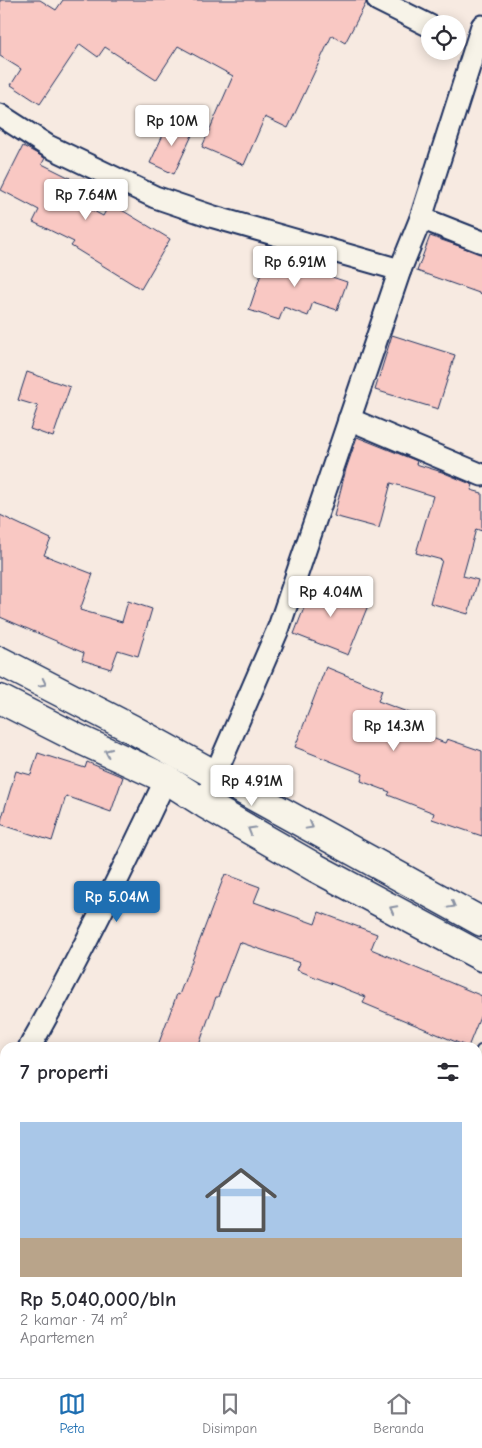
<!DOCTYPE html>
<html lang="id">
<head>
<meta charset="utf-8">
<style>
  :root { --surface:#fff; --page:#f7f7f7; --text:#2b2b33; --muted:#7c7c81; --line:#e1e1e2; --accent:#1f6fb2 }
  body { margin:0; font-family:"Comic Neue",sans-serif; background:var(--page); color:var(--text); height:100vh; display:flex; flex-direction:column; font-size:19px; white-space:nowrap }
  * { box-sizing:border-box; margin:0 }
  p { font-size:16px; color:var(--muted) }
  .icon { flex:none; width:28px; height:28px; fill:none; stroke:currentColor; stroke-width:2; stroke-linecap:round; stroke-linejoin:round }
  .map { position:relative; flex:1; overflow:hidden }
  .drawer { position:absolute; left:0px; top:1042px; width:482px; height:336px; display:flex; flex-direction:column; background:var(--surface); border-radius:15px 15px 0 0; box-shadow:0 2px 12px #0003 }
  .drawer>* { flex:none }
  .tools { position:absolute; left:421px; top:15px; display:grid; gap:10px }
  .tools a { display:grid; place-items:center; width:45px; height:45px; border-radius:50%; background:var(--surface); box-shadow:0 2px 12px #0003; font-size:25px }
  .price { position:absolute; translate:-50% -42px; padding:0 11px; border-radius:5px; background:#fff; color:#222; font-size:16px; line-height:32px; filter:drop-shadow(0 1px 2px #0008) }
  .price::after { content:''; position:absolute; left:50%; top:30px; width:15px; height:11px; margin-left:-8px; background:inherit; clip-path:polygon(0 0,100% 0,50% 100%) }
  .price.current { background:var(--accent); color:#fff }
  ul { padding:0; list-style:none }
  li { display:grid; align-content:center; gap:10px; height:265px; padding:0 20px }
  li span { display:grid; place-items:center; height:155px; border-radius:0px; color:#555 }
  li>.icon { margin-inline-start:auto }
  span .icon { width:90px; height:90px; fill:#fffc; stroke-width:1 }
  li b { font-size:21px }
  h2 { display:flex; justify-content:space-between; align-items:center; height:60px; padding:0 20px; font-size:21px }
  .menu { display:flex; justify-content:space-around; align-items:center; height:70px; border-top:1px solid var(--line); background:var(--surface); font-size:14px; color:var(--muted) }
  .menu a { display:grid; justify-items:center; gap:2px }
  .menu .current { color:var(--accent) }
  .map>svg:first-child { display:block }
  .building { fill:#f9c8c3; stroke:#1b2f5e }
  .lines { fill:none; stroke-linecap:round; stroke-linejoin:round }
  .lane-casing { stroke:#1b2f5e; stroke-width:15 }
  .street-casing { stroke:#1b2f5e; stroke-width:25 }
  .secondary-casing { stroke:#1b2f5e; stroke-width:31 }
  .lane { stroke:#f7f3e8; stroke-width:11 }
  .street { stroke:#f7f3e8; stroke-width:21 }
  .secondary { stroke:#f7f3e8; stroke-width:28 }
  .oneway { stroke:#8991a3 }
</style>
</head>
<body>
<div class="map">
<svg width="482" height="1378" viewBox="0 0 482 1378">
  <rect width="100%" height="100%" fill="#f7eae1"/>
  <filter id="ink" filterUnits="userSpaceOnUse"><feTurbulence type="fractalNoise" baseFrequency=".02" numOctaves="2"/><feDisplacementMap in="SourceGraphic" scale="10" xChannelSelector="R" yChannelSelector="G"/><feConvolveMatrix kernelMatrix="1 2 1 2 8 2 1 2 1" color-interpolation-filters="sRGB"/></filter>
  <g filter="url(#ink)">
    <!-- building -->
    <g class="building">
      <path d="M0 0H40L56 10 63 0H366V3L345 43 332 35 288 128 265 117 244 165 202 147 233 76 178 46 156 80 105 47 98 57 80 44 40 104 11 85 21 69 0 56Z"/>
      <path d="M170 120 194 131 174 174 150 163Z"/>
      <path d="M23 146 45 158 42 164 70 178 62 194 103 216 110 203 170 239 141 289 71 246 74 242 33 222 39 210 1 190Z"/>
      <path d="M430 236 482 254V294L417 271Z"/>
      <path d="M291 252 321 262 317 272 347 282 337 310 313 302 308 316 284 307 279 320 249 310 266 259 286 266Z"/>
      <path d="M392 335 455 355 438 409 375 390Z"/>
      <path d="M27 372 70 387 53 437 30 429 38 406 18 400Z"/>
      <path d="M357 437 417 461 416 464 442 472 473 485 471 490 482 493V531L476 529 463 576 478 580 468 614 430 603 442 560 416 553 433 496 391 483 379 528 334 516 346 469Z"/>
      <path d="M0 515 51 539 44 555 93 574 80 610 122 622 128 601 152 609 138 656 118 650 111 669 82 660 84 653 0 617Z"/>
      <path d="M314 582 369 603 348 655 294 634Z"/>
      <path d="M326 667 382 690 378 701 415 715 409 729 445 743 447 739 482 751V836L432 819 434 813 388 795 390 792 361 781 363 774 295 747Z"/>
      <path d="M38 753 85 768 87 762 123 777 111 812 66 796 52 841 0 824 16 771 31 775Z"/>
      <path d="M225 874 260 887 254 902 315 924 319 912 377 934 371 949 482 996V1012L468 1047 363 1003 366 997 297 970 300 963 239 942 218 997H216L198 1048H157L177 994 179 995Z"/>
    </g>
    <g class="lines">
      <defs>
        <path id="lane" d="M478 1059 482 1051"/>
        <g id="street">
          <path d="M378 0 430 26"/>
          <path d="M0 115 48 146 155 197 214 217 400 270"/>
          <path d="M421 218 482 242"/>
          <path d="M349 419 482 475"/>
          <path d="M205 804 215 775 279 627 400 270 421 218 482 26"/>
          <path d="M29 1048C79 960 123 870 166 779"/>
          <path d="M0 1112 5 1099"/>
        </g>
        <g id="secondary">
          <path d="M0 661 132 729 482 922"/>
          <path d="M0 699 79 739 166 779 205 804 316 868 482 957"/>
          <path d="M0 1356 5 1358"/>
          <path d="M52 1374 64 1378"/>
        </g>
      </defs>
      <!-- lane casing -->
      <use href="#lane" class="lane-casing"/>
      <!-- street casing -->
      <use href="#street" class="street-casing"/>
      <!-- secondary casing -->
      <use href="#secondary" class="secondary-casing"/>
      <!-- lane -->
      <use href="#lane" class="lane"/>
      <!-- street -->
      <use href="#street" class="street"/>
      <!-- secondary -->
      <use href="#secondary" class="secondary"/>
    </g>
    <!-- one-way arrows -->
    <defs><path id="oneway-chevron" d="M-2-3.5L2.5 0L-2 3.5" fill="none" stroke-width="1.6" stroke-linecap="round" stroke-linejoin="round" transform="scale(1.25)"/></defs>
    <g class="oneway">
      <use href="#oneway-chevron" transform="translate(43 683) rotate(27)"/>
      <use href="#oneway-chevron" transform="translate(108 752) rotate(-155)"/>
      <use href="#oneway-chevron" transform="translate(310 826) rotate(29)"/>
      <use href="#oneway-chevron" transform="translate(251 830) rotate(-150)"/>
      <use href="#oneway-chevron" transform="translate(452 905) rotate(29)"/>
      <use href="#oneway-chevron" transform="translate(393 909) rotate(-152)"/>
    </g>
  </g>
</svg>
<div class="tools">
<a><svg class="icon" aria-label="locate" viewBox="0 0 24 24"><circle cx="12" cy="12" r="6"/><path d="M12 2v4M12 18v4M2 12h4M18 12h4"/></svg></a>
</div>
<b class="price" style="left:172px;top:147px">Rp 10M</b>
<b class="price" style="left:86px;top:221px">Rp 7.64M</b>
<b class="price" style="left:295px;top:288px">Rp 6.91M</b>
<b class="price" style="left:331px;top:618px">Rp 4.04M</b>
<b class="price" style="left:394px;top:752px">Rp 14.3M</b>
<b class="price" style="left:252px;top:807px">Rp 4.91M</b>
<b class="price current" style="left:117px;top:923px">Rp 5.04M</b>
<section class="drawer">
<h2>7 properti<svg class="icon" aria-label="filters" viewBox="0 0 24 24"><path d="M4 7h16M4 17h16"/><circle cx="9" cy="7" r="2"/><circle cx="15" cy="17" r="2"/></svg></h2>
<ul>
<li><span style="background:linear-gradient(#a9c7e8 75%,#b9a48a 0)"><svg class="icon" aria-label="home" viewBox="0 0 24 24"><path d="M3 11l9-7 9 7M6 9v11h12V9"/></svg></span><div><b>Rp 5,040,000/bln</b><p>2 kamar · 74 m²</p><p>Apartemen</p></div></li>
</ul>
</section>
</div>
<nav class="menu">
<a class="current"><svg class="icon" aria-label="map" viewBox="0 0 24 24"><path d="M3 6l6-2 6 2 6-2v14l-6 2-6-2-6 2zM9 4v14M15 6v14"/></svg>Peta</a>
<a><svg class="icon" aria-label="saved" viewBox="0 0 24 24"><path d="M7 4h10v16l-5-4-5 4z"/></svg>Disimpan</a>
<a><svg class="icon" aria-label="home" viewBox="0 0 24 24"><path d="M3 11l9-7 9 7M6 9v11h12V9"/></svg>Beranda</a>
</nav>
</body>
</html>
